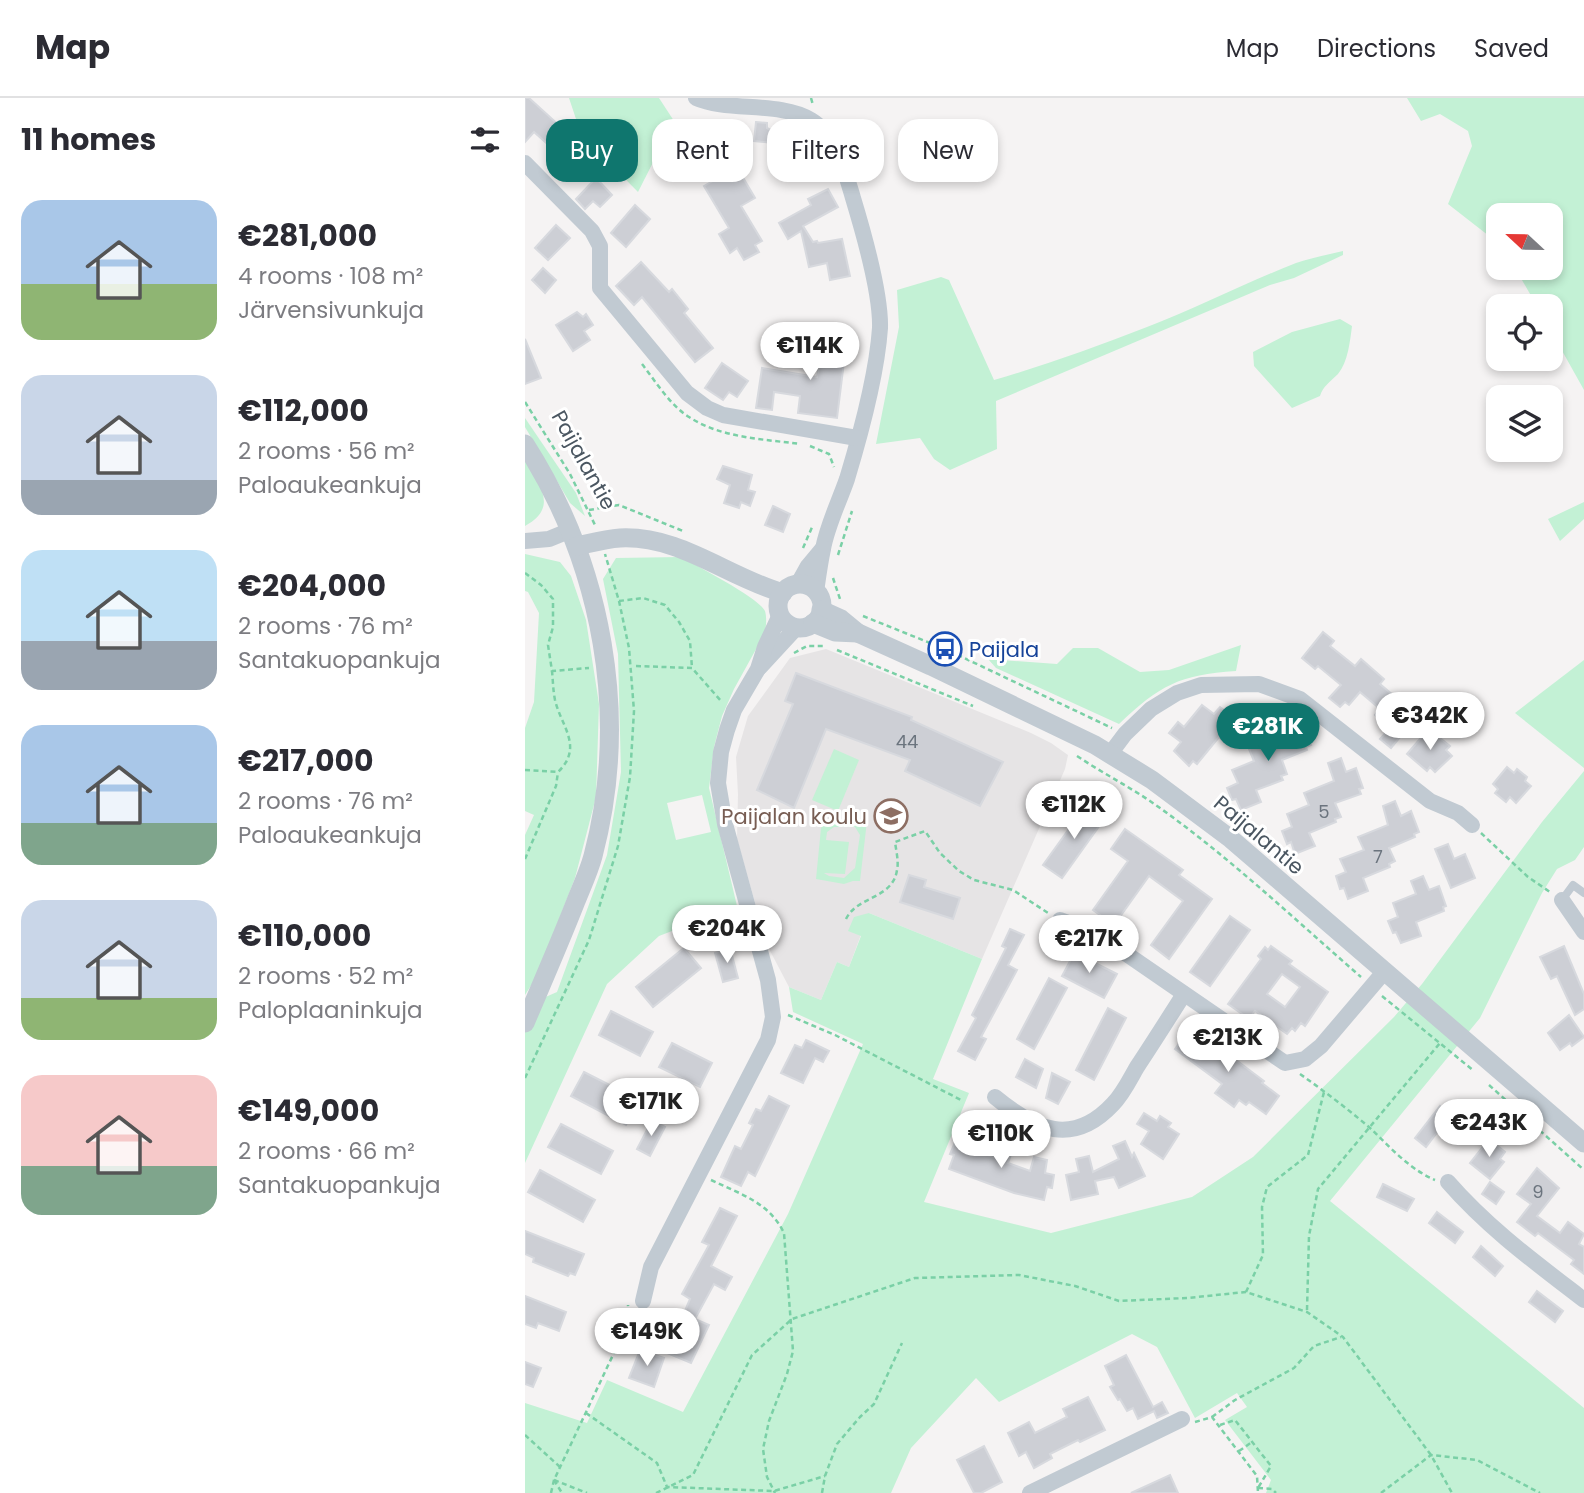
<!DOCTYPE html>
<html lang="en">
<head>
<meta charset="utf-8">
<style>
  :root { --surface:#fff; --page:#f2f2f3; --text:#2b2b33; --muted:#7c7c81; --line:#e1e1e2; --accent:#0f766e }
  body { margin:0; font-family:Poppins,sans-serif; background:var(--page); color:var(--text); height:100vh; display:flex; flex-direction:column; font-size:26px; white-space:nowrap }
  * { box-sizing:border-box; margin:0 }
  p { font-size:23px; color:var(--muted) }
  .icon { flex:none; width:38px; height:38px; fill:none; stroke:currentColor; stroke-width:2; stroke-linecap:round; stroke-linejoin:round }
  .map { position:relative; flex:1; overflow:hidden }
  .panel { display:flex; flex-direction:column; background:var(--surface); width:525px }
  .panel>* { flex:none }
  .hud { position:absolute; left:21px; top:21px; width:665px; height:63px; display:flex; gap:14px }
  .needle { width:46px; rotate:292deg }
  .controls { position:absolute; left:961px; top:105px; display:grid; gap:14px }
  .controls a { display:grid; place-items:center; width:77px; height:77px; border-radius:14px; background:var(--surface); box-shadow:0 4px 10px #0003; font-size:35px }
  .price { position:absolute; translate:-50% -60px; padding:0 16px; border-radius:24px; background:#fff; color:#222; font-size:23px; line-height:46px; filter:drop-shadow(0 2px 4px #0008) }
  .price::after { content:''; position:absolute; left:50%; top:42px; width:21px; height:16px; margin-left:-10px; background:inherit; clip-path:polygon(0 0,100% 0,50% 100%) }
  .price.on { background:var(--accent); color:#fff }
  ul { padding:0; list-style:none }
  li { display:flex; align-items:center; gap:21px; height:175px; padding:0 21px }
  li span { display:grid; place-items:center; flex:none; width:196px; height:140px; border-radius:21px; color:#555 }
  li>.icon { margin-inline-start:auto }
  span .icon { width:84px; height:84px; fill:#fffc; stroke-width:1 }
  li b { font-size:30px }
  h2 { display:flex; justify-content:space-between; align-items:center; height:84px; padding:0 21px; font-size:30px }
  .pill { padding:0 24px; border-radius:21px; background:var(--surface); box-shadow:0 4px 10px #0003; font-size:24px; line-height:63px }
  .pill.on { background:var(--accent); color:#fff }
  header { display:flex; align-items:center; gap:42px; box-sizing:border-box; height:98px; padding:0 35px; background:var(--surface); border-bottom:2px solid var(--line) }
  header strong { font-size:33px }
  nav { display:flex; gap:38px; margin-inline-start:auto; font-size:24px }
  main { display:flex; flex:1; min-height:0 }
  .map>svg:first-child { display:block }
  .education { fill:#e6e4e5 }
  .green { fill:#c3f1d5; fill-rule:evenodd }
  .building { fill:#cdcfd5; stroke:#d7d9de; stroke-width:2; fill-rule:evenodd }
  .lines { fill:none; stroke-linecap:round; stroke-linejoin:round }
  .path { stroke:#7ad0a6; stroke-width:2.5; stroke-dasharray:5 3.5; stroke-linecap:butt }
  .service { stroke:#c1cad2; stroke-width:8 }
  .minor { stroke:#c1cad2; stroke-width:16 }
  .tertiary { stroke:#c1cad2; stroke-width:19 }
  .labels { text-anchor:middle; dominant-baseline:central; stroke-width:6; stroke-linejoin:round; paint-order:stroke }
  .number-label { font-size:18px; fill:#6b747e }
  .street-label { font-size:21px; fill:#4a5661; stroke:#fff }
  .transit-label { font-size:21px; fill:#164399; stroke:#fff; text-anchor:start }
  .education-label { font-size:21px; fill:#785e54; stroke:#fff; text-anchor:end }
</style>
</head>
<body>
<header>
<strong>Map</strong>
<nav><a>Map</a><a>Directions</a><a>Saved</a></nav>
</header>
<main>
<section class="panel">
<h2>11 homes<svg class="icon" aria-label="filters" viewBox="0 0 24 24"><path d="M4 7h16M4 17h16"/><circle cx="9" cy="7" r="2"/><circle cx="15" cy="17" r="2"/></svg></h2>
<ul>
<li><span style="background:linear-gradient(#a9c7e8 60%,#8fb573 0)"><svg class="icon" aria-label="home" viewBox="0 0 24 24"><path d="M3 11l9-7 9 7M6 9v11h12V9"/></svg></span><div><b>€281,000</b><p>4 rooms · 108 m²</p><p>Järvensivunkuja</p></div></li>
<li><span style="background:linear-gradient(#c9d6e8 75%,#9aa5b1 0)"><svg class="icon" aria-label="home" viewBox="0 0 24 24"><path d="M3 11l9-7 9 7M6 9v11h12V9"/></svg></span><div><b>€112,000</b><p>2 rooms · 56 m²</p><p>Paloaukeankuja</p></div></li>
<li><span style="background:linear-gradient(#bfe0f5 65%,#9aa5b1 0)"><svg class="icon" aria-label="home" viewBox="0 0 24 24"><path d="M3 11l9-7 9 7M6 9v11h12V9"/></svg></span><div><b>€204,000</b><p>2 rooms · 76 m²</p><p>Santakuopankuja</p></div></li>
<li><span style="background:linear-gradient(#a9c7e8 70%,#7fa58c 0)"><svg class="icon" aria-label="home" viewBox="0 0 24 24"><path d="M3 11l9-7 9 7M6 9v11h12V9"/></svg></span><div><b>€217,000</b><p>2 rooms · 76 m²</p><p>Paloaukeankuja</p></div></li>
<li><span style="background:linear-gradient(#c9d6e8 70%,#8fb573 0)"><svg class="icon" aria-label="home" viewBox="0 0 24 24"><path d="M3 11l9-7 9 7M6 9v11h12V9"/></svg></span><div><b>€110,000</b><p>2 rooms · 52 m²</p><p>Paloplaaninkuja</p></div></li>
<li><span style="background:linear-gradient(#f6c9c9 65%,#7fa58c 0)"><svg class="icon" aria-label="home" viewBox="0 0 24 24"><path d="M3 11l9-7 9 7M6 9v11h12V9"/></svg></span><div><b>€149,000</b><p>2 rooms · 66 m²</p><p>Santakuopankuja</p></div></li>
</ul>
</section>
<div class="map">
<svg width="1059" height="1395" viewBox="0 0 1059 1395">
  <rect width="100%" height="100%" fill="#f5f3f3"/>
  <!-- education -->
  <path class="education" d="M301 551 506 635 526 645 543 657 540 671 457 861 344 815 324 869 312 864 296 902 264 889 242 847 212 741 213 696 211 659 223 618 265 560Z"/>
  <!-- green -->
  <g class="green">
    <path d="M44 0H134L149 23 113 94 56 36Z"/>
    <path d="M882 0H1059V292L1026 233V208H1012L990 170H1026V117H973V145L923 106 947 48 943 33 915 16 896 23Z"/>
    <path d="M818 153V157L769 180 745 187 471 303 472 351 425 372 409 361 395 340 351 346 374 229 372 192 416 179 424 182 469 282C521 267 571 249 622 229 672 210 720 185 771 165 785 160 802 157 818 153Z"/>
    <path d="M815 221 827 228C825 243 823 264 813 276 806 283 798 288 795 298L767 310 729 268 728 254 767 234Z"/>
    <path d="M0 320 51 395 60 418 45 405 0 329Z"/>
    <path d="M0 363C16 388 33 410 0 428Z"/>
    <path d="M1059 404V421L1035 443 1023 421Z"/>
    <path d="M0 456 35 464 46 478 61 522 74 606 71 699 50 780 12 878 0 897V737L9 717 0 713V630L9 604 14 515 3 494 0 493Z"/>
    <path d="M156 459C172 468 234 500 240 513 242 520 241 528 240 535L209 591 197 618 189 649 184 690 212 808 134 838 82 886 0 1065V908L32 894 82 757 96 674 93 556 78 481 91 460ZM177 697 186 734 151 742 142 705Z"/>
    <path d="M716 547 711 573C654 577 635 587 594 626L471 570 463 561 532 566 548 550H573L615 574 644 572Z"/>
    <path d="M1059 562V670L990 615Z"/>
    <path d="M309 651 334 662 313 713 287 702Z"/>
    <path d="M1059 673V749L1050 762 1032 771 1017 795 955 920 805 1103 1059 1310V1395H741L746 1382 700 1322 722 1309 712 1295 670 1320 632 1249 607 1236 474 1304 451 1280 386 1350 366 1395H0V1305L62 1325 82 1282 158 1314 263 1116 338 946 268 914 264 889 296 902 312 864 324 869 336 838 323 833 329 819 344 815 457 861 408 981 444 995 399 1104 526 1135 667 1099 728 1059 869 919 897 886 1017 724Z"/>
    <path d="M302 723H342L335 783H328L319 786 291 781 296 730ZM309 729H330L335 737 330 770 319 780 304 778 299 775 320 776 324 744 301 742 302 734Z"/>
  </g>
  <!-- building -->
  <g class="building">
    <path d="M0 0H4L47 39 40 47 50 56 39 69 24 55 28 51 9 34 0 44Z"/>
    <path d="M231 24 242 25V30L275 46 271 47 264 61 245 51 248 45 229 43Z"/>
    <path d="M155 40 180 52 171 71 145 59Z"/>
    <path d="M210 66 230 100 216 108 237 143 230 147 234 154 219 162 212 150 205 155 194 136 204 130 179 88 198 77 196 74Z"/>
    <path d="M71 80 87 97 75 109 68 103 60 111 51 101Z"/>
    <path d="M303 91 313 109 278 128 288 144 292 143 293 145 317 141 325 178 305 182 302 165 284 169 276 133 263 141 254 125 286 107 283 101Z"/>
    <path d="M110 107 125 121 101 149 86 135Z"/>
    <path d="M31 127 45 140 23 162 10 150Z"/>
    <path d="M116 164 144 194 147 191 163 211 159 215 188 250 170 264 117 199 109 207 91 188Z"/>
    <path d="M18 170 31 182 20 195 7 182Z"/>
    <path d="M52 214 58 219 61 216 68 227 59 233 65 242 48 253 31 227Z"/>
    <path d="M300 237 326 241 321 265 319 264 312 320 273 315 275 298 249 294 247 312 231 310 237 270 292 279Z"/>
    <path d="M0 241 16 280 0 286Z"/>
    <path d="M197 265 223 283 212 299 204 294 198 302 180 290Z"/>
    <path d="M198 368 227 377 223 392 230 394 225 408 216 404 214 410 199 405 205 387 192 381Z"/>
    <path d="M248 408 265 416 258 434 240 427Z"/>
    <path d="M798 534 809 543 805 548 830 568 836 561 859 581 855 586 888 614 871 634 876 638 866 650 855 641 865 630 850 617 855 611 835 594 824 607 820 604 815 609 804 600 816 587 793 568 790 571 777 560Z"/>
    <path d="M271 575 387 619 386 622 478 664 455 708 380 673 385 662 301 631 269 710 232 692 268 606 260 603Z"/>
    <path d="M677 607 689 616 695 609 702 614 704 612 716 624 700 644 694 639 672 666 668 663 664 668 649 653 656 644 644 635 653 624 659 629Z"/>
    <path d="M761 617 766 631 776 627 786 647 781 649 782 652 757 662 762 676 756 678 758 682 731 692 736 704 716 712 711 701 707 702 702 690 713 685 707 672 729 663 724 651 750 641 748 638 754 636 748 622Z"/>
    <path d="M900 635 907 640 910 636 925 648 921 652 927 658 910 674 905 669 902 673 882 656Z"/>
    <path d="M816 660 821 674 831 670 838 690 834 691 836 696 810 705 816 719 810 721 811 724 784 735 790 748 770 756 766 744 762 746 757 733 767 729 762 716 784 707 779 695 809 683 803 665Z"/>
    <path d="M982 669 989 675 992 671 1002 679 1000 683 1006 688 991 705 985 699 981 704 970 695 973 691 968 686Z"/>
    <path d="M870 703 876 718 886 713 894 734 889 736 890 739 864 750 870 763 864 766 865 769 838 780 843 793 823 801 819 790 815 791 811 778 821 774 815 761 839 752 833 739 863 727 858 708Z"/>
    <path d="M562 706 580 720 537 780 518 767Z"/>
    <path d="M600 731 658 772 654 777 687 801 644 861 626 847 658 803 624 778 589 827 568 812 603 763 586 751Z"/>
    <path d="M923 746 929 761 940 756 950 780 926 790 910 751Z"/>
    <path d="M384 777 401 782 399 789 435 800 428 821 375 804Z"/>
    <path d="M898 778 904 792 914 788 921 808 918 809 919 813 891 824 896 838 876 845 871 834 868 835 863 823 873 819 868 805 891 796 886 783Z"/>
    <path d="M705 818 725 832 685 888 665 874Z"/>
    <path d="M485 831 499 837 483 867 492 872 456 939 461 941 450 962 433 953 451 920 447 917 481 850 477 848Z"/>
    <path d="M746 848 767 863 764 866 803 894 780 928 776 925 770 933 767 930 762 936 730 913 724 921 703 906 736 861 733 858 740 849 743 852ZM757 876 775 889 760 909 742 896Z"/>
    <path d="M1039 848 1059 896V911L1050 917 1032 878 1026 881 1015 859Z"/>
    <path d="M159 850 176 870 128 909 111 889Z"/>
    <path d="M205 850 213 880 198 884 190 855Z"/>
    <path d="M551 852 563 859 562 861 592 876 579 900 537 878Z"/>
    <path d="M524 880 542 890 509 951 492 941Z"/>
    <path d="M583 910 601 920 569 982 551 972Z"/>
    <path d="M86 913 128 934 115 958 74 937Z"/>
    <path d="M1044 917 1059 939 1047 948 1045 945 1035 952 1023 935Z"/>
    <path d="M664 932 681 944 683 941 739 983 737 985 754 998 741 1016 724 1004 721 1007 714 1002 709 1009 690 995 697 986 650 951Z"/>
    <path d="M281 942 304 953 298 964 290 960 278 985 256 975 270 947 277 950Z"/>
    <path d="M147 945 187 965 175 989 134 969Z"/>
    <path d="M500 961 518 971 511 990 491 979Z"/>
    <path d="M59 974 114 1002 101 1027 46 998Z"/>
    <path d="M527 975 545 984 533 1006 521 1000Z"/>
    <path d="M244 998 264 1008 230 1078 223 1074 216 1088 196 1079 210 1048 216 1051 228 1027 224 1025 231 1011 236 1013Z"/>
    <path d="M915 1008 944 1031 932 1046 914 1032 901 1049 890 1040Z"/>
    <path d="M619 1015 632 1023 635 1018 646 1025 643 1029 654 1036 638 1061 616 1046 624 1033 612 1026Z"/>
    <path d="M127 1022 140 1029 125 1058 112 1051Z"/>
    <path d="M36 1026 88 1053 76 1076 23 1049Z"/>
    <path d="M440 1034 453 1039 448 1052 471 1060 476 1047 488 1051 483 1065 505 1073 509 1059 522 1062 520 1075 529 1077 527 1090 522 1089 519 1102 489 1095 424 1071 429 1057 425 1056 430 1044 436 1047Z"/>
    <path d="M964 1041 980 1054 975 1061 979 1064 965 1081 945 1065Z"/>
    <path d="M600 1043 607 1059 609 1055 620 1078 594 1090 589 1079 570 1083 573 1096 546 1102 541 1077 554 1074 551 1061 564 1058 568 1074 594 1061 588 1048Z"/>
    <path d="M1012 1070 1034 1090 1012 1118 1035 1135 1043 1124 1059 1136 1054 1146 1059 1149V1176L1046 1166 1049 1162 1013 1135 1010 1138 992 1124 1006 1106 992 1096Z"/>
    <path d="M15 1072 70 1102 58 1124 3 1094Z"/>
    <path d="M965 1084 979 1094 971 1106 957 1096Z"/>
    <path d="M858 1086 889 1101 882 1113 852 1099Z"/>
    <path d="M195 1110 212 1118 186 1168 207 1179 200 1192 189 1186 170 1221 184 1227 166 1265 142 1255 165 1201 157 1196 184 1147 177 1144Z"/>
    <path d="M912 1114 938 1134 930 1145 904 1125Z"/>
    <path d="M0 1133 59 1156 50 1177 45 1175 43 1178 8 1164 9 1160 0 1156Z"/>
    <path d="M956 1148 978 1168 970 1178 948 1159Z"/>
    <path d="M1012 1193 1038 1213 1030 1224 1004 1204Z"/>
    <path d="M0 1198 41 1214 34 1233 13 1225 11 1230 0 1226Z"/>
    <path d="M115 1252 139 1260 129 1289 104 1280Z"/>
    <path d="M601 1257 628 1309 637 1304 643 1315 632 1320 629 1313 613 1321 608 1310 602 1313 595 1301 593 1302 585 1289 589 1287 580 1268Z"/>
    <path d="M0 1264 16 1270 8 1289 0 1286Z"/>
    <path d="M563 1299 580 1332 555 1344 553 1342 525 1356 527 1360 509 1370 501 1354 494 1358 483 1335 504 1324 510 1335 542 1319 538 1311Z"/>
    <path d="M459 1348 477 1384 456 1395H449L432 1362Z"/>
    <path d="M645 1377 653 1395H606Z"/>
  </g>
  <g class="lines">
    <!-- path -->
    <g class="path">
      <path d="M286 0 288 7"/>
      <path d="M117 266C131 284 145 307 164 319 196 340 238 341 275 346"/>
      <path d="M0 304 45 376 70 427"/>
      <path d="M285 348 304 356 309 369"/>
      <path d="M64 412 94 407 158 433"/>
      <path d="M278 450 288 427"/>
      <path d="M313 457 327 413"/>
      <path d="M0 475 16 487 28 501V529L23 547 27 573 64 570"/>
      <path d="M308 480 316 504"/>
      <path d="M94 503 118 500 140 507 154 524 165 543 167 570"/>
      <path d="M338 518 420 551 587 630"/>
      <path d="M312 552 448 608"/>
      <path d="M269 555 282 548H299"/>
      <path d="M111 568 167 570 196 603"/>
      <path d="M552 658C576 674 601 687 625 703 700 755 767 819 836 879"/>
      <path d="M0 672 33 674C59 649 36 628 30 602 28 592 28 583 27 573"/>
      <path d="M956 735 1003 779 1025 794"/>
      <path d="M0 761 31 688 33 674"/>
      <path d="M321 821C332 798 368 801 372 772 374 764 371 752 370 744L400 733 415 755 434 773 449 782 488 792 523 815"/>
      <path d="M857 898 949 973"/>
      <path d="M263 917 310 937 436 1002"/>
      <path d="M775 976C799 993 823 1011 845 1030 865 1049 884 1071 910 1082"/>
      <path d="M0 980 64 842 93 748 105 679 109 613 104 550 94 503 80 456"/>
      <path d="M964 987 1059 1072"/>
      <path d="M186 1082C215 1096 244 1104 259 1135L268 1253 262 1276 244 1323 238 1351 242 1379 250 1395"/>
      <path d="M721 1194 738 1157 737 1109 742 1089 783 1057 799 994"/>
      <path d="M782 1212 784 1138 793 1091 915 945"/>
      <path d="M61 1315 132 1365 142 1389 249 1393 300 1378"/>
      <path d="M687 1319 710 1302 769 1270 789 1248 816 1239"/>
      <path d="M670 1324 687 1319 732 1378 733 1395"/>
      <path d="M695 1327 710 1322 746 1368 733 1390"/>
      <path d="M0 1337 35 1369"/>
      <path d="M714 1353 727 1344"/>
      <path d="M29 1382 62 1395"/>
      <path d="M29 1382 37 1395"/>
      <path d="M733 1390 747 1391 751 1395"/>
      <path d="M26 1395 29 1382 104 1223 103 1207"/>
      <path d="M131 1395 168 1377 227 1257 267 1221 390 1180 494 1177 550 1188 594 1203 662 1200 721 1194 782 1214 818 1239 906 1357 927 1395"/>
      <path d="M297 1395 300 1378 312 1346 335 1319 349 1306 377 1245"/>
      <path d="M856 1395 906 1357 952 1362 1015 1395"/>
    </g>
    <!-- service -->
    <path class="service" d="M1037 802 1048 787 1059 795"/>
    <!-- minor -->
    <g class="minor">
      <path d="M171 0C202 14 255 3 286 22 311 37 320 73 328 100 338 133 356 197 355 230 352 274 335 338 322 381 314 404 302 428 298 451 295 465 293 480 291 494"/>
      <path d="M0 65 67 133 75 148V190L162 295 182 310 198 317 332 340"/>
      <path d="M0 443 24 441 46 432"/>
      <path d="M273 486 283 468 298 450"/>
      <path d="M235 569 271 530"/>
      <path d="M585 656 600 636 626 611 652 595 676 587 734 586 775 601 905 703 933 715 947 727"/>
      <path d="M1037 802 1059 834"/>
      <path d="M535 822 571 835 760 965 780 961 796 948 859 874"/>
      <path d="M470 999C510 1032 548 1049 588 1006 598 996 605 981 612 969 628 945 643 921 659 896"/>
      <path d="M923 1084C963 1130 1011 1165 1059 1202"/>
      <path d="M118 1203 126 1169 243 942 248 919 243 882 200 726 193 685 196 654 202 632 209 612 233 571 240 549 255 517"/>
      <path d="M505 1395 657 1321"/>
    </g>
    <!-- tertiary -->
    <g class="tertiary">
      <path d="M0 346C78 468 105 618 68 758 64 773 57 788 51 803 35 844 17 885 0 925"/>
      <path d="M52 448C66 445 80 441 95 440 155 437 202 479 258 495"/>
      <circle cx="275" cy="508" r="22"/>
      <path d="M296 512 316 521 333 535 406 568 570 647 627 682 706 741 1059 1045"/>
      <path d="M288 525 310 534 333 535"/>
    </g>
  </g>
  <!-- icons -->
  <defs>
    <symbol id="bus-ring" viewBox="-11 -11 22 22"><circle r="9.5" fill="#fff" stroke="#1a4fb4" stroke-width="1.5"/><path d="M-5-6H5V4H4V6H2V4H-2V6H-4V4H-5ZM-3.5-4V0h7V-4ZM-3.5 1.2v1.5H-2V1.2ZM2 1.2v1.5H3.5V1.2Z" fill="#1a4fb4"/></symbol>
    <symbol id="school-ring" viewBox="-11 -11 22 22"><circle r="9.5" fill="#fff" stroke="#8d6e63" stroke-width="1.5"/><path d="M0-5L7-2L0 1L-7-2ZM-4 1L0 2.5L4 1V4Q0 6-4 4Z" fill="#8d6e63"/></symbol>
  </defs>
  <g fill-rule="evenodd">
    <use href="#bus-ring" x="401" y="532" width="38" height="38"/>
    <use href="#school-ring" x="347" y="699" width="38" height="38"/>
  </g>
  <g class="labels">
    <!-- number labels -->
    <g class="number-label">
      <text x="382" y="643">44</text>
      <text x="799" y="713">5</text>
      <text x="853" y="758">7</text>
      <text x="1013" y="1093">9</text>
    </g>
    <!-- street labels -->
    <g class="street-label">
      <text transform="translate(59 362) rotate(61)">Paijalantie</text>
      <text transform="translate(734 737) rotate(40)">Paijalantie</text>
    </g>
    <!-- transit labels -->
    <g class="transit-label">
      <text x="444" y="551">Paijala</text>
    </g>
    <!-- education labels -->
    <g class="education-label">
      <text x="342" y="718">Paijalan koulu</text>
    </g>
  </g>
</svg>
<div class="controls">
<a><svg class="needle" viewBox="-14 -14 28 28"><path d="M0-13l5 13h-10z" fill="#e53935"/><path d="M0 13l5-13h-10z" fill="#7c7c81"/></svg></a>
<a><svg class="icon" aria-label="locate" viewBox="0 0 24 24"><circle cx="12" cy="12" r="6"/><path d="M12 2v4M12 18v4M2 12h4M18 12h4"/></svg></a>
<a><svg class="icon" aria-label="layers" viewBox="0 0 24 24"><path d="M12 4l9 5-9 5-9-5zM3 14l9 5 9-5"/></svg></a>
</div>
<b class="price" style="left:285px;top:284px">€114K</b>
<b class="price" style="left:905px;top:654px">€342K</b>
<b class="price on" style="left:743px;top:665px">€281K</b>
<b class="price" style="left:549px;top:743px">€112K</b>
<b class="price" style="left:202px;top:867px">€204K</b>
<b class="price" style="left:564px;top:877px">€217K</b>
<b class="price" style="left:703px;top:976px">€213K</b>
<b class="price" style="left:126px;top:1040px">€171K</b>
<b class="price" style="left:964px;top:1061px">€243K</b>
<b class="price" style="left:476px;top:1072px">€110K</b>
<b class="price" style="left:122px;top:1270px">€149K</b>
<div class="hud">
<a class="pill on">Buy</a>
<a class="pill">Rent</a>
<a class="pill">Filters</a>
<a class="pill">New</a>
</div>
</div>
</main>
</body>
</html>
